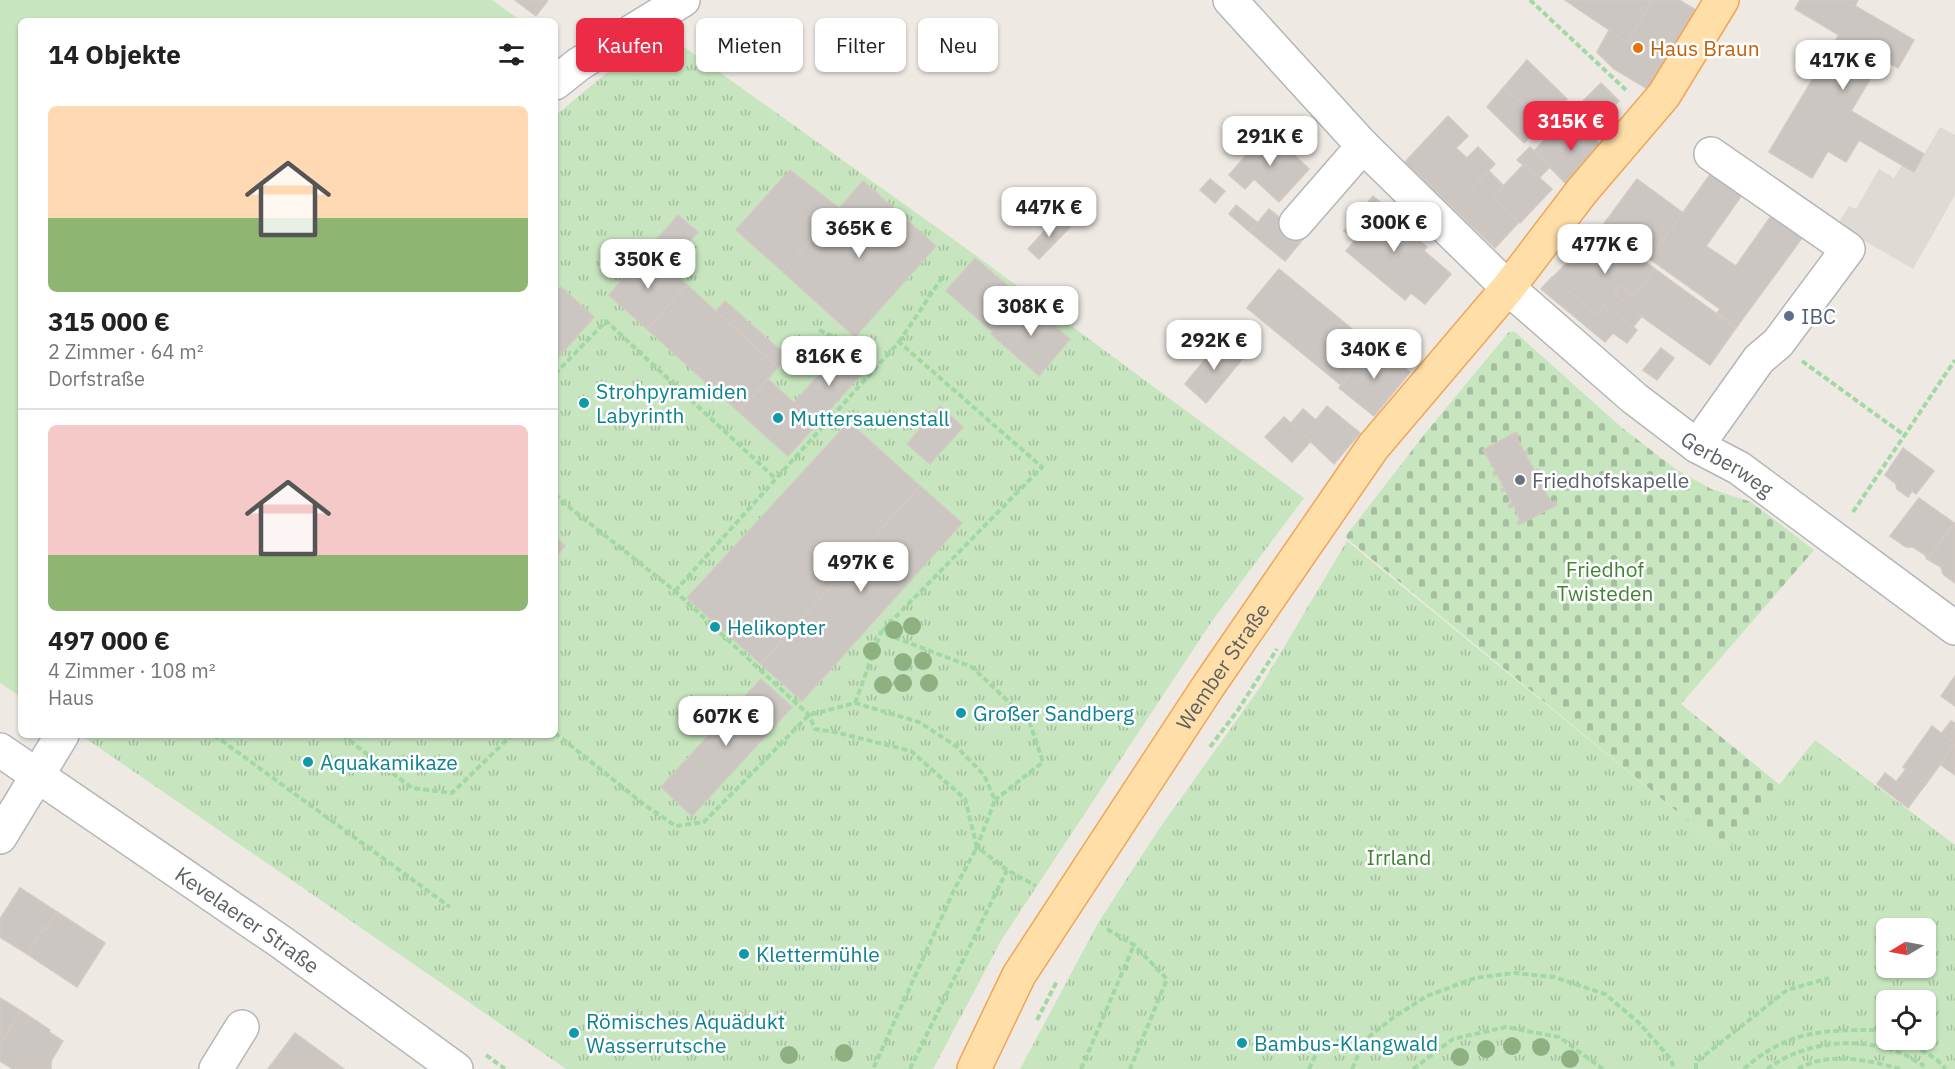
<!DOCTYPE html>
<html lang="de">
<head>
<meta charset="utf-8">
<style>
  :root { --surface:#fff; --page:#f6f6f6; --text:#222; --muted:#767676; --line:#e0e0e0; --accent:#eb2c47 }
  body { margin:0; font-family:"IBM Plex Sans",sans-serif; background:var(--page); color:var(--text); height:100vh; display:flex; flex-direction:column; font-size:22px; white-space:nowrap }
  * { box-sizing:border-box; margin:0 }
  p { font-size:20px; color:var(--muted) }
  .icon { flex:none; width:33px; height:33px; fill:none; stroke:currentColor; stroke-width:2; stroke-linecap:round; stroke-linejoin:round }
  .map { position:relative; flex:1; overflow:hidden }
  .side { position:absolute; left:18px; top:18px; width:540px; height:720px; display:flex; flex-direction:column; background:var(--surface); border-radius:9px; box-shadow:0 2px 4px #0004 }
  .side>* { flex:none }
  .top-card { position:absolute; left:576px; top:18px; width:570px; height:54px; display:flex; gap:12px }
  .needle { width:39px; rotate:260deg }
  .buttons { position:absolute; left:1876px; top:918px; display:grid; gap:12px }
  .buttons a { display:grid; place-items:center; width:60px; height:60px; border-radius:9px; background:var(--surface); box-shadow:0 2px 4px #0004; font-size:30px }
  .price { position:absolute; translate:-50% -51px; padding:0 14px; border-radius:12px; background:#fff; color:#222; font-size:20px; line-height:39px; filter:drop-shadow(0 2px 3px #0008) }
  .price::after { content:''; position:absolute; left:50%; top:36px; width:18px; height:14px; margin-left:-9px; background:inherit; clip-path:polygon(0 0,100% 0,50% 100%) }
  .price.selected { background:var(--accent); color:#fff }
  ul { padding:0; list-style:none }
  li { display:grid; align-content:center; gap:12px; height:318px; padding:0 30px }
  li+li { border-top:2px solid var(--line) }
  li span { display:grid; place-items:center; height:186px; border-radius:9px; color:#555 }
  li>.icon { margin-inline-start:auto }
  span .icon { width:108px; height:108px; fill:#fffc; stroke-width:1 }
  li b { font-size:26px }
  h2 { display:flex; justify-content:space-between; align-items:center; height:72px; padding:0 30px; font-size:26px }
  .tag { padding:0 21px; border-radius:9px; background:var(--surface); box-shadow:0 2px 4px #0004; font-size:21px; line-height:54px }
  .tag.selected { background:var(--accent); color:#fff }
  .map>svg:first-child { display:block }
  .education { fill:#e0dad4 }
  .grass { fill:#c7e6bf }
  .cemetery { fill:url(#cemetery-stones) }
  .park { fill:url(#park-tufts); fill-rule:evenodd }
  .building { fill:#cbc6c2; stroke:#d3c9c1; stroke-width:1.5 }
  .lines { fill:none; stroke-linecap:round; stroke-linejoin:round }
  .minor-casing { stroke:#b3b7ba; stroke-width:36 }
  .major-casing { stroke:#f2a557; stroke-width:36 }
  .path { stroke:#a2d8a4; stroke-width:4; stroke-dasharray:6 3; stroke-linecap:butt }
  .minor { stroke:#fff; stroke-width:33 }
  .major { stroke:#ffdea7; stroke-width:33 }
  .tree { fill:#8eb182 }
  .food-dot { fill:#e8710a; stroke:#fff; stroke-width:2 }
  .service-dot { fill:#5c6f8a; stroke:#fff; stroke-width:2 }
  .culture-dot { fill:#0f9aa8; stroke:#fff; stroke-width:2 }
  .worship-dot { fill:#6b7280; stroke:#fff; stroke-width:2 }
  .labels { text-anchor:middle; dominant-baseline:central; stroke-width:5; stroke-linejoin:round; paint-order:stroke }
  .food-label { font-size:21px; fill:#c56008; stroke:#fff; text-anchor:start }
  .service-label { font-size:21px; fill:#4e5e75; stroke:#fff; text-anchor:start }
  .culture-label { font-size:21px; fill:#0d838f; stroke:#fff; text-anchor:start }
  .street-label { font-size:21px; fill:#5b6164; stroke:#fff }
  .worship-label { font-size:21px; fill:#5b616d; stroke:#fff; text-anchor:start }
  .park-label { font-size:21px; fill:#408333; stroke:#fff }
</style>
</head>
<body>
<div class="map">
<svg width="1955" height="1069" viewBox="0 0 1955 1069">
  <defs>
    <pattern id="cemetery-stones" width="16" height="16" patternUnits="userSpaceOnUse" patternTransform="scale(1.5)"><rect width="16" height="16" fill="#c7e6bf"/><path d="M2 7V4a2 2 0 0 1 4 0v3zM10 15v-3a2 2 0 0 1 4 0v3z" fill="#a5be9f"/></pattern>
    <pattern id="park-tufts" width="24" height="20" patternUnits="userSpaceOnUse" patternTransform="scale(1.5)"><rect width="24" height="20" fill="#c7e6bf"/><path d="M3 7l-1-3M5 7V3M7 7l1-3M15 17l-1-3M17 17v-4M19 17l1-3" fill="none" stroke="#a5be9f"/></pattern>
  </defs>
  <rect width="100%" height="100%" fill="#eee9e3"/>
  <!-- education -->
  <path class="education" d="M1940 127 1955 135V195L1913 269 1837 225 1849 206 1856 209 1879 169 1894 178 1902 165 1914 172Z"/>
  <!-- grass -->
  <path class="grass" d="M0 0H492L521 21H21V697L0 683Z"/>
  <!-- cemetery -->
  <path class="cemetery" d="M1509 332H1515L1621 427 1674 468 1711 489 1751 502 1814 550 1681 704 1780 785 1727 853 1345 537 1427 431Z"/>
  <!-- park -->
  <g class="park">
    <path d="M659 29 978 257 1304 498 1212 621 1002 939 933 1069H566L85 738 87 735H555V116Z"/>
    <path d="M1347 541 1726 852 1815 740 1955 845V1069H1020L1098 923 1159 829 1261 686ZM1887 928H1926V968H1887ZM1887 1000H1926V1040H1887Z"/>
  </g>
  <!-- building -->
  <g class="building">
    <path d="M515 0H548L536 16Z"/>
    <path d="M1565 0H1652L1628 43Z"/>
    <path d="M1652 0H1679L1696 10 1651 91 1614 69 1597 52 1609 30 1628 43Z"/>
    <path d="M1800 0H1858L1855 6 1914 40 1898 68 1882 59 1851 111 1924 154 1914 172 1859 140 1846 162 1828 151 1812 178 1769 152 1839 35 1795 9Z"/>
    <path d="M1527 60 1567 99 1543 124 1504 87Z"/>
    <path d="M1601 83 1619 101 1588 133 1570 114Z"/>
    <path d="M1504 87 1543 124 1524 143 1487 107Z"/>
    <path d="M1570 114 1609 154 1572 190 1534 151Z"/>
    <path d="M1448 116 1468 136 1456 148 1467 158 1478 147 1495 164 1453 208 1405 162Z"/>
    <path d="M1268 130 1309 169 1279 202 1254 179 1245 189 1229 175Z"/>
    <path d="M1530 147 1550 167 1539 178 1517 160Z"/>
    <path d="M1524 164 1552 189 1520 223 1493 197Z"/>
    <path d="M790 170 839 208 783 272 736 230Z"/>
    <path d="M1489 171 1504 186 1493 197 1519 222 1495 248 1453 208Z"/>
    <path d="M1711 173 1742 195 1706 246 1736 266 1771 216 1802 238 1736 328 1717 313 1720 309 1650 259Z"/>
    <path d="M1210 179 1225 191 1215 203 1200 190Z"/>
    <path d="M1637 179 1683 213 1650 259 1603 225Z"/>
    <path d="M863 181 936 246 855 337 783 272Z"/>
    <path d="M1373 196 1402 221 1399 225 1427 247 1424 251 1451 274 1425 304 1411 293 1405 300 1346 251 1356 239 1344 231Z"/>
    <path d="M1236 205 1258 223 1250 232 1229 214Z"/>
    <path d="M1269 209 1304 238 1285 261 1250 232Z"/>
    <path d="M678 215 698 232 679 253 659 237Z"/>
    <path d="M1058 216 1070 227 1039 259 1028 249Z"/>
    <path d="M1604 226 1623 239 1616 247 1625 254 1628 250 1655 269 1634 296 1620 285 1614 293 1642 316 1633 327 1604 305 1597 315 1552 278Z"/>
    <path d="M659 237 679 253 667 267 648 250Z"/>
    <path d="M648 250 687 285 647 329 609 295Z"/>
    <path d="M975 258 1022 298 993 332 946 291Z"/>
    <path d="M1279 269 1373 346 1341 385 1247 308Z"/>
    <path d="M1655 269 1736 328 1710 365 1641 316 1614 293 1620 285 1634 296Z"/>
    <path d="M1552 277 1597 315 1604 305 1637 330 1627 343 1613 333 1605 342 1541 289Z"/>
    <path d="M687 285 778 367 739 412 647 329Z"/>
    <path d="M561 287 594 317 555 361V293Z"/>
    <path d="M1022 298 1070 339 1039 376 991 334Z"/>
    <path d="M725 301 788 357 778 367 716 311Z"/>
    <path d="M1222 339 1244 357 1206 403 1185 384Z"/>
    <path d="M1375 344 1410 372 1374 416 1339 388Z"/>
    <path d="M1661 348 1674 358 1657 380 1643 370Z"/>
    <path d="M841 350 864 371 817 424 794 403Z"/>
    <path d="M768 379 817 424 788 456 739 412Z"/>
    <path d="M940 406 963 427 930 464 907 444Z"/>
    <path d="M1327 406 1360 433 1334 464 1291 423 1303 409 1316 420Z"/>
    <path d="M1284 417 1311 441 1292 462 1265 437Z"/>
    <path d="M849 422 920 486 761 664 687 598Z"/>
    <path d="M1516 432 1519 436 1517 438 1524 452 1527 450 1528 453 1525 454 1535 471 1538 469 1539 472 1536 474 1543 486 1547 484 1548 487 1544 490 1552 503 1555 501 1557 505 1518 525 1517 522 1520 520 1514 506 1510 508 1508 505 1512 503 1505 490 1502 492 1501 489 1504 488 1497 474 1494 476 1493 472 1496 471 1483 450Z"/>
    <path d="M1903 448 1934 471 1916 494 1912 491 1908 497 1897 489 1896 484 1885 475Z"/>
    <path d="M920 486 962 523 802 701 761 664Z"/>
    <path d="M1919 498 1954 523 1927 559 1925 555 1913 547H1906L1890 536Z"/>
    <path d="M1954 523 1955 525V583L1943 574 1941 567 1927 559Z"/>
    <path d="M555 536 565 546 555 557Z"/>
    <path d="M1955 676V706L1941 696Z"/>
    <path d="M761 679 792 707 692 816 661 787Z"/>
    <path d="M1951 721 1955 723V744L1941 734Z"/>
    <path d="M1932 726 1955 744 1926 784 1903 767Z"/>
    <path d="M1955 744V775L1940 764Z"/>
    <path d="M1906 769 1926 784 1916 797 1896 782Z"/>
    <path d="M1885 773 1916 797 1908 808 1877 784Z"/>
    <path d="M20 888 57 912 46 929 44 927 27 954 0 937V919Z"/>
    <path d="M57 912 105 943 77 987 27 954 44 927 46 929Z"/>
    <path d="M0 998 21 1011 0 1045Z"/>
    <path d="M21 1011 50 1030 49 1032 63 1041 51 1061V1069H13L0 1061V1045Z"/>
    <path d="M295 1033 344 1069H268Z"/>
  </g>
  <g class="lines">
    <defs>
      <g id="minor">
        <path id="s1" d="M1230 0 1363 146 1508 288 1634 398 1697 446 1739 468 1955 628"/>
        <path d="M555 83 579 64 683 0"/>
        <path d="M1296 223 1363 146"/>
        <path d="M1697 446 1759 359 1778 343 1848 249 1711 154"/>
        <path id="s2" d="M0 750 281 942 456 1069"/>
        <path d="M0 837 62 735"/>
        <path d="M216 1069 242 1027"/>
      </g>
      <g id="major">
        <path id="s3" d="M974 1069 1019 975 1209 685 1373 447 1508 288 1582 191 1664 95 1722 0"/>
      </g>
    </defs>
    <!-- minor casing -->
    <use href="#minor" class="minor-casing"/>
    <!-- major casing -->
    <use href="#major" class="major-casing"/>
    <!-- path -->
    <g class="path">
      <path d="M1530 0 1626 90"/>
      <path d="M819 330 848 344 874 370"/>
      <path d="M899 342 943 276"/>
      <path d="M1802 361 1904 435"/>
      <path d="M555 374 606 321 776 479"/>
      <path d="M555 494 564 503 675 591 809 715 815 729 835 732 911 751 965 799 977 847 954 890 873 1069"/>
      <path d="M1853 512 1955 360"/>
      <path d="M675 591 899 342 1042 467 881 632"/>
      <path d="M855 703 881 632 972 667 1029 721 1043 762 995 800"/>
      <path d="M555 733 646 806 676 826 704 822 809 715 855 703 919 722 956 746 984 775 995 800 977 847 1007 870 1036 886"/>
      <path d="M214 735 450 907"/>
      <path d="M342 735 412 788 452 793 512 735"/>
      <path d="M1210 747 1238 710 1277 649"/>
      <path d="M1107 929 1134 945 1167 979 1130 1069"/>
      <path d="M1037 1020 1057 981"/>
      <path d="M1906 1040 1937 1060 1946 1069"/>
      <path d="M486 1055 505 1069"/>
      <path d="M910 1069 1007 870"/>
      <path d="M1081 1069 1134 945"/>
      <path d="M1309 1069 1322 1041 1365 1040"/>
      <path d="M1352 1069 1365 1040 1394 1017 1427 996 1475 978 1514 973 1554 977 1605 994 1639 1023 1671 1059 1674 1069"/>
      <path d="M1413 1069 1453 1039 1506 1027 1559 1037 1603 1069"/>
      <path d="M1696 1069V1062L1787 990 1829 978"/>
      <path d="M1744 1069C1788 1030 1823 1030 1879 1030L1887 1033"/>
      <path d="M1767 1069C1804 1042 1855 1036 1898 1052 1907 1055 1915 1061 1923 1065L1919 1069"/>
      <path d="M1798 1069C1828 1051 1869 1060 1900 1069"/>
    </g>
    <!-- minor -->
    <use href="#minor" class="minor"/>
    <!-- major -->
    <use href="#major" class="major"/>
  </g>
  <!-- trees -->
  <g class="tree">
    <circle cx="912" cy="626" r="9"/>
    <circle cx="894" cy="630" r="9"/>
    <circle cx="872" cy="651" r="9"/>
    <circle cx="923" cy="661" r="9"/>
    <circle cx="903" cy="662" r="9"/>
    <circle cx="903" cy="683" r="9"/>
    <circle cx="929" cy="683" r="9"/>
    <circle cx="883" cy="685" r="9"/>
    <circle cx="1512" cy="1046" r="9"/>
    <circle cx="1541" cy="1047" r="9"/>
    <circle cx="1486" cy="1049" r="9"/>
    <circle cx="844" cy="1053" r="9"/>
    <circle cx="789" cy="1055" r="9"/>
    <circle cx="1460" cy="1057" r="9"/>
    <circle cx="1570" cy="1059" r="9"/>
  </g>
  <!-- markers -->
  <circle class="food-dot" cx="1638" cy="48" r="6"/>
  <circle class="service-dot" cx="1789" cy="316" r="6"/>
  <g class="culture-dot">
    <circle cx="584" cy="403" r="6"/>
    <circle cx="778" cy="418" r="6"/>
    <circle cx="715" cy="627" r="6"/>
    <circle cx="961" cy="713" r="6"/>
    <circle cx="308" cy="762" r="6"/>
    <circle cx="744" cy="954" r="6"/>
    <circle cx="574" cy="1033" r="6"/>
    <circle cx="1242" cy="1043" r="6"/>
  </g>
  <circle class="worship-dot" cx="1520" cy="480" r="6"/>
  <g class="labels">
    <!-- food labels -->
    <g class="food-label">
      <text x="1650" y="48">Haus Braun</text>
    </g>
    <!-- service labels -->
    <g class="service-label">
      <text x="1801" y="316">IBC</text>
    </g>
    <!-- culture labels -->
    <g class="culture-label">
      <text x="596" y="391">Strohpyramiden<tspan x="596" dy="24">Labyrinth</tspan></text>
      <text x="790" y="418">Muttersauenstall</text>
      <text x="727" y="627">Helikopter</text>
      <text x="973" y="713">Großer Sandberg</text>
      <text x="320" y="762">Aquakamikaze</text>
      <text x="756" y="954">Klettermühle</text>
      <text x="586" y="1021">Römisches Aquädukt<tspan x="586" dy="24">Wasserrutsche</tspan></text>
      <text x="1254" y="1043">Bambus-Klangwald</text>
    </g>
    <!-- street labels -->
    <g class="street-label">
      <text stroke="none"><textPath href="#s1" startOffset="682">Gerberweg</textPath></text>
      <text stroke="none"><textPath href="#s3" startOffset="474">Wember Straße</textPath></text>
      <text stroke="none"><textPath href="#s2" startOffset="300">Kevelaerer Straße</textPath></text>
    </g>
    <!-- worship labels -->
    <g class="worship-label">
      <text x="1532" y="480">Friedhofskapelle</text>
    </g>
    <!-- park labels -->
    <g class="park-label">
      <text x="1605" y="569">Friedhof<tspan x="1605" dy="24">Twisteden</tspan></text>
      <text x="1399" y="857">Irrland</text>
    </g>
  </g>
</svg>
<div class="buttons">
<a><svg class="needle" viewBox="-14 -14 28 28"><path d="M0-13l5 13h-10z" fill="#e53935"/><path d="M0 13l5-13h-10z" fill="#767676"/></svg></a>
<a><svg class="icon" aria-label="locate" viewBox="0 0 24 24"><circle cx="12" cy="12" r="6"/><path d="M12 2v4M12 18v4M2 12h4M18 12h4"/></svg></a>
</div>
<b class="price" style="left:1843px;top:91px">417K €</b>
<b class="price selected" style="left:1571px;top:152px">315K €</b>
<b class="price" style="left:1270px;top:167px">291K €</b>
<b class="price" style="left:1049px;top:238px">447K €</b>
<b class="price" style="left:1394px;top:253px">300K €</b>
<b class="price" style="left:859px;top:259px">365K €</b>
<b class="price" style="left:1605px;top:275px">477K €</b>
<b class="price" style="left:648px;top:290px">350K €</b>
<b class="price" style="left:1031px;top:337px">308K €</b>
<b class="price" style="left:1214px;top:371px">292K €</b>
<b class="price" style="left:1374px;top:380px">340K €</b>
<b class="price" style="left:829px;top:387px">816K €</b>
<b class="price" style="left:861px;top:593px">497K €</b>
<b class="price" style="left:726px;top:747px">607K €</b>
<div class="top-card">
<a class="tag selected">Kaufen</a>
<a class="tag">Mieten</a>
<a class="tag">Filter</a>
<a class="tag">Neu</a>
</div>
<section class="side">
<h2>14 Objekte<svg class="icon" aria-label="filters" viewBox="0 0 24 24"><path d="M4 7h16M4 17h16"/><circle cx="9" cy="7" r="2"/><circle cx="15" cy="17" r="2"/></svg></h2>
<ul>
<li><span style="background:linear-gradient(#ffd9b3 60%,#8fb573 0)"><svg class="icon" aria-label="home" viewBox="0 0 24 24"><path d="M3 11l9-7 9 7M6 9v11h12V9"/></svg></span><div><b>315 000 €</b><p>2 Zimmer · 64 m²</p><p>Dorfstraße</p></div></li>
<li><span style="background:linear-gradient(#f6c9c9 70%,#8fb573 0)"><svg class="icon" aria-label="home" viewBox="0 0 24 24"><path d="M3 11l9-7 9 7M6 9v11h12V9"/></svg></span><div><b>497 000 €</b><p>4 Zimmer · 108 m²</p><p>Haus</p></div></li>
</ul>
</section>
</div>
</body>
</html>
